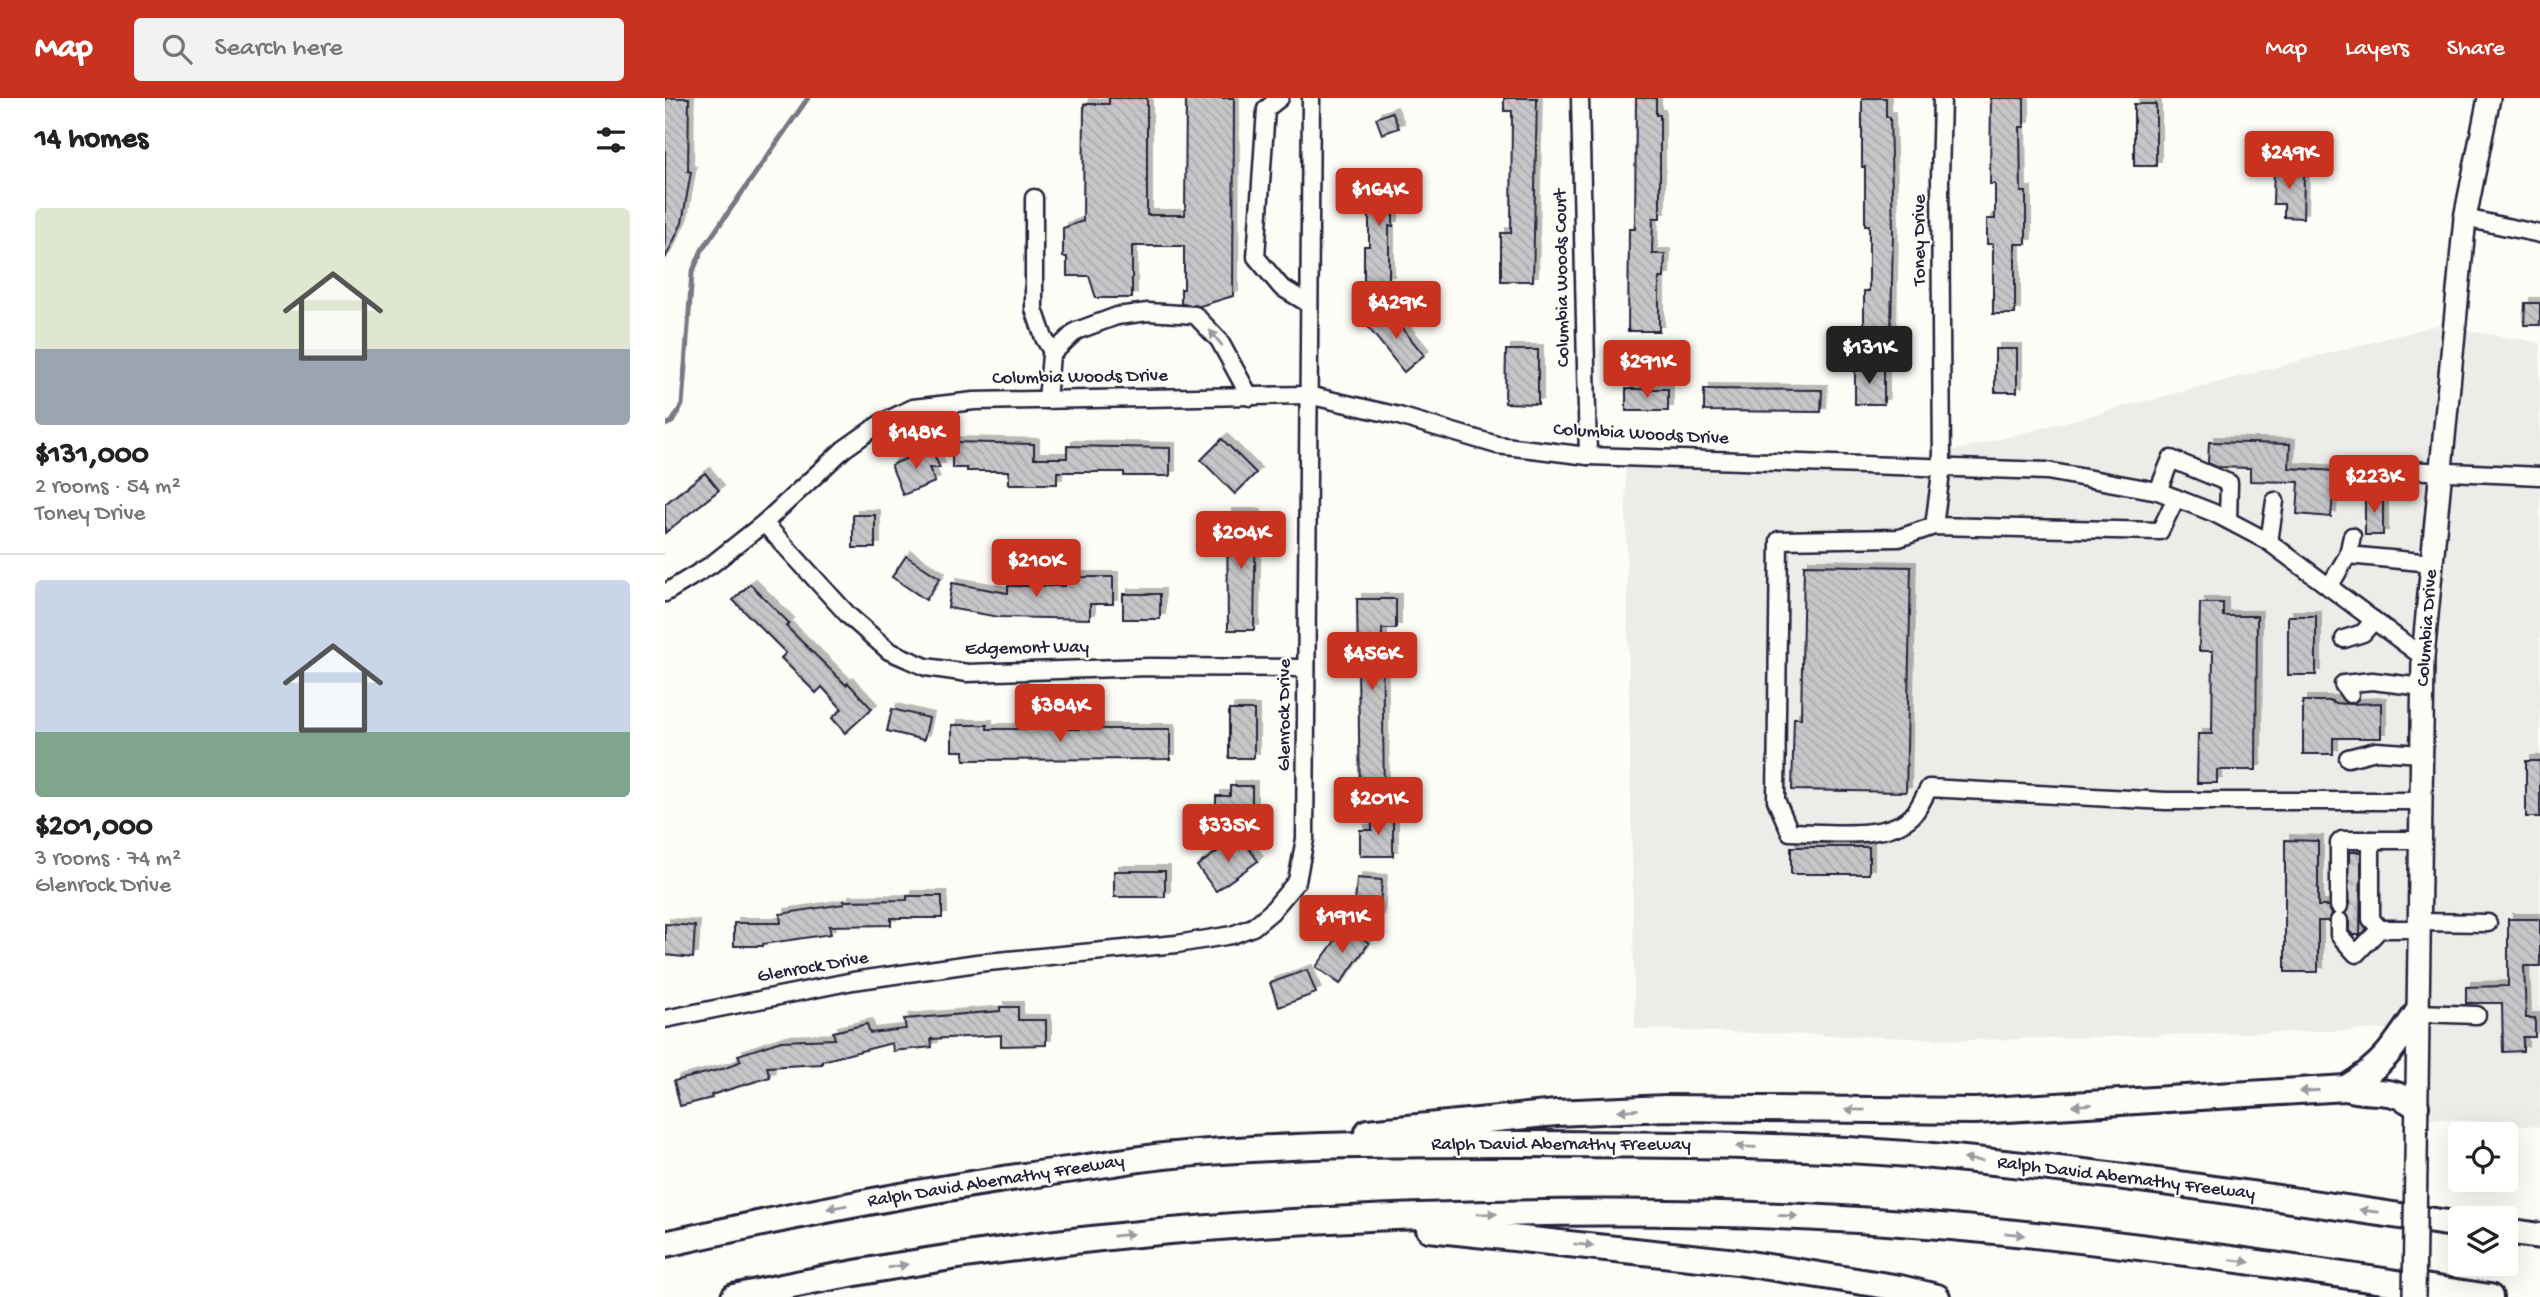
<!DOCTYPE html>
<html lang="en">
<head>
<meta charset="utf-8">
<style>
  :root { --surface:#fff; --page:#f2f2f2; --text:#222; --muted:#767676; --line:#e0e0e0; --accent:#c8321e }
  body { margin:0; font-family:"Gochi Hand",sans-serif; background:var(--page); color:var(--text); height:100vh; display:flex; flex-direction:column; font-size:26px; white-space:nowrap }
  * { box-sizing:border-box; margin:0 }
  p { font-size:23px; color:var(--muted) }
  .icon { flex:none; width:38px; height:38px; fill:none; stroke:currentColor; stroke-width:2; stroke-linecap:round; stroke-linejoin:round }
  .map { position:relative; flex:1; overflow:hidden }
  .panel { display:flex; flex-direction:column; background:var(--surface); width:665px }
  .panel>* { flex:none }
  .fabs { position:absolute; left:1783px; top:1024px; display:grid; gap:14px }
  .fabs a { display:grid; place-items:center; width:70px; height:70px; border-radius:7px; background:var(--surface); box-shadow:0 7px 28px #0002; font-size:35px }
  .price { position:absolute; translate:-50% -60px; padding:0 16px; border-radius:7px; background:var(--accent); color:#fff; font-size:23px; line-height:46px; filter:drop-shadow(0 2px 4px #0008) }
  .price::after { content:''; position:absolute; left:50%; top:42px; width:21px; height:16px; margin-left:-10px; background:inherit; clip-path:polygon(0 0,100% 0,50% 100%) }
  .price.current { background:#222; color:#fff }
  ul { padding:0; list-style:none }
  li { display:grid; align-content:center; gap:14px; height:371px; padding:0 35px }
  li+li { border-top:2px solid var(--line) }
  li span { display:grid; place-items:center; height:217px; border-radius:7px; color:#555 }
  li>.icon { margin-inline-start:auto }
  span .icon { width:126px; height:126px; fill:#fffc; stroke-width:1 }
  li b { font-size:30px }
  h2 { display:flex; justify-content:space-between; align-items:center; height:84px; padding:0 35px; font-size:30px }
  header { display:flex; align-items:center; gap:42px; box-sizing:border-box; height:98px; padding:0 35px; background:var(--accent); color:#fff }
  header strong { font-size:33px }
  nav { display:flex; gap:38px; margin-inline-start:auto; font-size:24px }
  .search { width:490px; height:63px; background:var(--page); display:flex; align-items:center; gap:18px; box-sizing:border-box; padding:0 24px; border-radius:7px; color:var(--muted); font-size:26px }
  main { display:flex; flex:1; min-height:0 }
  .map>svg:first-child { display:block }
  .built { fill:#ecece9 }
  .lines { fill:none; stroke-linecap:round; stroke-linejoin:round }
  .stream { stroke:#787885; stroke-width:5 }
  .building { fill:url(#building-back-hatch); stroke:#22223b; stroke-width:2; filter:url(#shadow) }
  .minor-tunnel { stroke:#d1d0d1; stroke-width:16; stroke-dasharray:16 8; stroke-linecap:butt }
  .minor-casing { stroke:#22223b; stroke-width:21 }
  .major-casing { stroke:#22223b; stroke-width:26 }
  .highway-casing { stroke:#22223b; stroke-width:30 }
  .minor { stroke:#fdfcf7; stroke-width:16 }
  .major { stroke:#fdfcf7; stroke-width:21 }
  .highway { stroke:#fdfcf7; stroke-width:24 }
  .major-bridge-casing { stroke:#22223b; stroke-width:26; stroke-linecap:butt }
  .major-bridge { stroke:#fdfcf7; stroke-width:21 }
  .oneway { fill:#9a9aa2 }
  .labels { text-anchor:middle; dominant-baseline:central; stroke-width:5; stroke-linejoin:round; paint-order:stroke }
  .street-label { font-size:19px; fill:#22223b; stroke:#fdfcf7 }
</style>
</head>
<body>
<header>
<strong>Map</strong>
<div class="search"><svg class="icon" aria-label="search" viewBox="0 0 24 24"><circle cx="10" cy="10" r="6"/><path d="M15 15l6 6"/></svg>Search here</div>
<nav><a>Map</a><a>Layers</a><a>Share</a></nav>
</header>
<main>
<section class="panel">
<h2>14 homes<svg class="icon" aria-label="filters" viewBox="0 0 24 24"><path d="M4 7h16M4 17h16"/><circle cx="9" cy="7" r="2"/><circle cx="15" cy="17" r="2"/></svg></h2>
<ul>
<li><span style="background:linear-gradient(#dfe7d0 65%,#9aa5b1 0)"><svg class="icon" aria-label="home" viewBox="0 0 24 24"><path d="M3 11l9-7 9 7M6 9v11h12V9"/></svg></span><div><b>$131,000</b><p>2 rooms · 54 m²</p><p>Toney Drive</p></div></li>
<li><span style="background:linear-gradient(#c9d6e8 70%,#7fa58c 0)"><svg class="icon" aria-label="home" viewBox="0 0 24 24"><path d="M3 11l9-7 9 7M6 9v11h12V9"/></svg></span><div><b>$201,000</b><p>3 rooms · 74 m²</p><p>Glenrock Drive</p></div></li>
</ul>
</section>
<div class="map">
<svg width="1875" height="1199" viewBox="0 0 1875 1199">
  <defs>
    <pattern id="building-back-hatch" width="6" height="6" patternUnits="userSpaceOnUse" patternTransform="scale(1.75)"><rect width="6" height="6" fill="#c6c6c8"/><path d="M-1 5l2 2M0 0l6 6M5-1l2 2" fill="none" stroke="#aaaaad"/></pattern>
    <filter id="shadow"><feDropShadow dx="5" dy="-5" stdDeviation="0" flood-color="#0004"/></filter>
  </defs>
  <rect width="100%" height="100%" fill="#fdfcf7"/>
  <filter id="ink" filterUnits="userSpaceOnUse"><feTurbulence type="fractalNoise" baseFrequency=".0143" numOctaves="2"/><feDisplacementMap in="SourceGraphic" scale="14" xChannelSelector="R" yChannelSelector="G"/><feConvolveMatrix kernelMatrix="1 2 1 2 8 2 1 2 1" color-interpolation-filters="sRGB"/></filter>
  <g filter="url(#ink)">
    <!-- built -->
    <path class="built" d="M1773 227 1875 245V1029L1741 1018 1739 931 1307 942 970 931 960 357H1273Z"/>
    <g class="lines">
      <!-- stream -->
      <path class="stream" d="M0 327 7 324 17 307 27 175 37 152 143 0"/>
    </g>
    <!-- building -->
    <g class="building">
      <path d="M0 0H24L23 73 26 74 17 125 0 161Z"/>
      <path d="M444 0H482V117H520L521 0H569L568 198 535 208 516 206V191H519V148H467V200H431L424 178H402V159H398V130L418 123 419 6H444Z"/>
      <path d="M839 0H872L868 183H836V135H846L847 13H839Z"/>
      <path d="M971 0H991V17H995V120H988L987 156H1000L999 180H994V233H963L964 131H970Z"/>
      <path d="M1197 0H1221V19H1225L1228 133 1226 236H1199V193H1204V127H1200V69H1197Z"/>
      <path d="M1326 0H1359V29H1355L1356 94H1361V146H1350V216H1328V146H1322V121H1330V86H1325Z"/>
      <rect x="1469" y="6" width="22" height="62"/>
      <path d="M727 14 734 30 717 36 711 20Z"/>
      <path d="M1609 66H1625V76L1639 77 1638 120 1619 119V106H1608Z"/>
      <path d="M704 77H728V128H724V183H699V148H704Z"/>
      <path d="M1860 205H1875V227H1859Z"/>
      <path d="M723 213 759 257 739 274 703 229Z"/>
      <rect x="1330" y="251" width="22" height="43"/>
      <path d="M841 252H873V306L840 305Z"/>
      <rect x="1190" y="270" width="29" height="36"/>
      <rect x="961" y="291" width="42" height="22"/>
      <path d="M1039 291 1157 292 1156 314 1039 313Z"/>
      <path d="M557 341 591 375 570 396 536 362Z"/>
      <path d="M287 344 369 346V360H402V348L505 350V378H459V374H392V386H344V373H302V370H287Z"/>
      <path d="M1544 344 1625 346 1624 370 1670 373 1666 419 1632 416 1634 384 1585 383V370L1552 369 1543 365Z"/>
      <path d="M266 350 275 370H264L270 384 238 397 226 367Z"/>
      <path d="M40 375 54 392 0 435V406Z"/>
      <rect x="1700" y="397" width="18" height="40"/>
      <path d="M562 416H591L589 532H563Z"/>
      <rect x="188" y="417" width="22" height="33"/>
      <path d="M241 458 275 480 261 502 227 479Z"/>
      <path d="M1139 467 1246 469 1241 694 1127 692 1129 620H1136Z"/>
      <path d="M400 479H448V506H425V521L334 519 283 510 287 485 343 495V488H400Z"/>
      <path d="M85 486 124 525 121 528 181 587 183 585 207 611 180 635 167 620 177 611 157 589 151 595 116 560 121 555 68 502Z"/>
      <rect x="458" y="496" width="37" height="25"/>
      <path d="M692 501H731V531H717L719 702H695Z"/>
      <path d="M1535 505H1558V518H1592L1591 672H1552V685H1532L1533 636H1547L1548 553H1534Z"/>
      <rect x="1623" y="518" width="28" height="59"/>
      <path d="M1638 603H1668V605L1685 606 1716 605V640H1668V656H1638Z"/>
      <path d="M227 611 264 620 259 642 222 633Z"/>
      <rect x="564" y="612" width="25" height="48"/>
      <path d="M287 627H322V631H505V661L299 662V653H287Z"/>
      <rect x="1861" y="663" width="14" height="56"/>
      <path d="M565 688H587V723H564V713H551V698H565Z"/>
      <path d="M707 717H728V758H695V732H707Z"/>
      <path d="M575 738 593 763 551 793 532 768Z"/>
      <path d="M1620 742 1653 743V808H1663L1667 816 1664 823H1653V874H1620Z"/>
      <rect x="1126" y="749" width="78" height="27"/>
      <path d="M1684 754H1696L1695 837H1688L1684 833V822L1681 816 1684 808Z"/>
      <rect x="449" y="773" width="51" height="26"/>
      <path d="M692 780 717 782 714 821 689 819Z"/>
      <path d="M242 798H277V820H226V827L164 828 166 836 98 846V848H69V825H116L115 816 179 806V803L242 802Z"/>
      <path d="M1843 821H1875V868H1859L1861 920H1870V939H1858V953L1838 954 1837 905H1801V889L1843 888Z"/>
      <path d="M0 826 30 828 28 860 0 857Z"/>
      <path d="M680 829 704 845 675 886 651 869Z"/>
      <path d="M642 872 651 895 614 909 605 885Z"/>
      <path d="M335 909H353V922H381V947L336 948V937L266 941 267 949 228 953 227 945 157 963V966L102 969 105 979 46 997 47 1000 15 1008 9 983 61 970 76 963 73 957 116 943 170 941 168 934 202 926 205 935 241 931 239 921 335 913Z"/>
    </g>
    <g class="lines">
      <!-- minor-tunnel -->
      <g class="minor-tunnel">
        <path d="M1679 774H1696"/>
        <path d="M1678 795H1696"/>
        <path d="M1674 815H1696"/>
      </g>
      <defs>
        <g id="minor">
          <path d="M615 0 601 11 591 159 616 189 644 206"/>
          <path d="M915 0 923 358"/>
          <path d="M369 100V211L379 240 388 255"/>
          <path d="M1800 120 1875 136"/>
          <path d="M382 302 386 257 411 233 452 218 483 214 530 217 554 242 585 299"/>
          <path d="M1692 375 1740 372 1875 378"/>
          <path d="M1493 393 1506 361 1564 385 1563 422"/>
          <path d="M1511 400 1495 433 1269 428 1234 440 1114 442 1111 702 1125 734C1159 734 1221 743 1247 718 1254 711 1259 698 1264 690L1501 703H1756"/>
          <path d="M99 425 184 518 224 553 261 569 303 575 483 569 641 570"/>
          <path d="M1269 428 1277 368 1275 80 1277 0"/>
          <path d="M1604 444 1610 403"/>
          <path d="M1683 457 1767 465"/>
          <path d="M1664 489 1683 457 1687 438"/>
          <path d="M0 495 46 467 99 425 179 351 216 325 248 310 309 303 643 297 734 318 832 347 923 358 1382 373 1493 393 1549 415 1604 444 1758 559"/>
          <path d="M1679 541 1698 535 1709 522"/>
          <path d="M1685 596 1678 586 1707 583 1758 589"/>
          <path d="M1683 660 1711 653 1757 656"/>
          <path d="M1706 742V821L1715 831"/>
          <path d="M1674 808V745L1677 742H1755"/>
          <path d="M1674 823V837L1691 856 1715 831H1754"/>
          <path d="M1754 824 1823 825"/>
          <path d="M1752 915 1812 917"/>
          <path d="M0 921 188 883 312 865 512 846 567 837 588 829 606 814 632 783 640 741 646 0"/>
        </g>
        <path id="major" d="M1751 1064 1758 559 1800 120 1824 0"/>
        <g id="highway">
          <path d="M1681 990C1710 998 1724 987 1751 1008"/>
          <path d="M703 1034 891 1015 1001 1010 1310 1013 1681 990C1717 968 1729 950 1752 915"/>
          <path d="M764 1131 1072 1164 1235 1190 1272 1199"/>
          <path d="M1841 1133 1875 1138"/>
          <path d="M0 1146C133 1116 267 1090 402 1072 438 1067 474 1060 510 1057 621 1046 735 1046 846 1046 1000 1046 1156 1046 1309 1062 1472 1078 1634 1103 1796 1127"/>
          <path d="M69 1199C297 1149 523 1126 756 1118 925 1112 1093 1113 1262 1127 1451 1142 1638 1171 1825 1199"/>
        </g>
      </defs>
      <!-- minor casing -->
      <use href="#minor" class="minor-casing"/>
      <!-- major casing -->
      <use href="#major" class="major-casing"/>
      <!-- highway casing -->
      <use href="#highway" class="highway-casing"/>
      <!-- minor -->
      <use href="#minor" class="minor"/>
      <!-- major -->
      <use href="#major" class="major"/>
      <!-- highway -->
      <use href="#highway" class="highway"/>
      <defs>
        <path id="major-bridge" d="M1749 1199 1751 1064"/>
      </defs>
      <!-- major-bridge casing -->
      <use href="#major-bridge" class="major-bridge-casing"/>
      <!-- major-bridge -->
      <use href="#major-bridge" class="major-bridge"/>
    </g>
    <!-- one-way arrows -->
    <defs><path id="oneway-solid" d="M-6-.8H1V-3.2L6.5 0L1 3.2V.8H-6Z" transform="scale(1.75)"/></defs>
    <g class="oneway">
      <use href="#oneway-solid" transform="translate(551 240) rotate(-129)"/>
      <use href="#oneway-solid" transform="translate(1644 993) rotate(176)"/>
      <use href="#oneway-solid" transform="translate(1417 1007) rotate(176)"/>
      <use href="#oneway-solid" transform="translate(963 1012) rotate(177)"/>
      <use href="#oneway-solid" transform="translate(1190 1012) rotate(-179)"/>
      <use href="#oneway-solid" transform="translate(1081 1049) rotate(-178)"/>
      <use href="#oneway-solid" transform="translate(1308 1062) rotate(-175)"/>
      <use href="#oneway-solid" transform="translate(172 1109) rotate(170)"/>
      <use href="#oneway-solid" transform="translate(1704 1113) rotate(-172)"/>
      <use href="#oneway-solid" transform="translate(822 1116) rotate(-1)"/>
      <use href="#oneway-solid" transform="translate(1123 1118) rotate(4)"/>
      <use href="#oneway-solid" transform="translate(1350 1136) rotate(6)"/>
      <use href="#oneway-solid" transform="translate(458 1137) rotate(-6)"/>
      <use href="#oneway-solid" transform="translate(919 1147) rotate(6)"/>
      <use href="#oneway-solid" transform="translate(1575 1163) rotate(8)"/>
      <use href="#oneway-solid" transform="translate(233 1168) rotate(-10)"/>
    </g>
  </g>
  <g class="labels">
    <!-- street labels -->
    <g class="street-label">
      <text transform="translate(1255 142) rotate(-90)">Toney Drive</text>
      <text transform="translate(898 180) rotate(-91)">Columbia Woods Court</text>
      <text transform="translate(415 280) rotate(-1)">Columbia Woods Drive</text>
      <text transform="translate(976 337) rotate(3)">Columbia Woods Drive</text>
      <text transform="translate(1763 530) rotate(-86)">Columbia Drive</text>
      <text transform="translate(362 551) rotate(-1)">Edgemont Way</text>
      <text transform="translate(620 617) rotate(-90)">Glenrock Drive</text>
      <text transform="translate(148 870) rotate(-10)">Glenrock Drive</text>
      <text x="896" y="1047">Ralph David Abernathy Freeway</text>
      <text transform="translate(1461 1081) rotate(7)">Ralph David Abernathy Freeway</text>
      <text transform="translate(331 1084) rotate(-9)">Ralph David Abernathy Freeway</text>
    </g>
  </g>
</svg>
<div class="fabs">
<a><svg class="icon" aria-label="locate" viewBox="0 0 24 24"><circle cx="12" cy="12" r="6"/><path d="M12 2v4M12 18v4M2 12h4M18 12h4"/></svg></a>
<a><svg class="icon" aria-label="layers" viewBox="0 0 24 24"><path d="M12 4l9 5-9 5-9-5zM3 14l9 5 9-5"/></svg></a>
</div>
<b class="price" style="left:1624px;top:93px">$249K</b>
<b class="price" style="left:714px;top:130px">$164K</b>
<b class="price" style="left:731px;top:243px">$429K</b>
<b class="price current" style="left:1204px;top:288px">$131K</b>
<b class="price" style="left:982px;top:302px">$291K</b>
<b class="price" style="left:251px;top:373px">$148K</b>
<b class="price" style="left:1709px;top:417px">$223K</b>
<b class="price" style="left:576px;top:473px">$204K</b>
<b class="price" style="left:371px;top:501px">$210K</b>
<b class="price" style="left:707px;top:594px">$456K</b>
<b class="price" style="left:395px;top:646px">$384K</b>
<b class="price" style="left:713px;top:739px">$201K</b>
<b class="price" style="left:563px;top:766px">$335K</b>
<b class="price" style="left:677px;top:857px">$191K</b>
</div>
</main>
</body>
</html>
